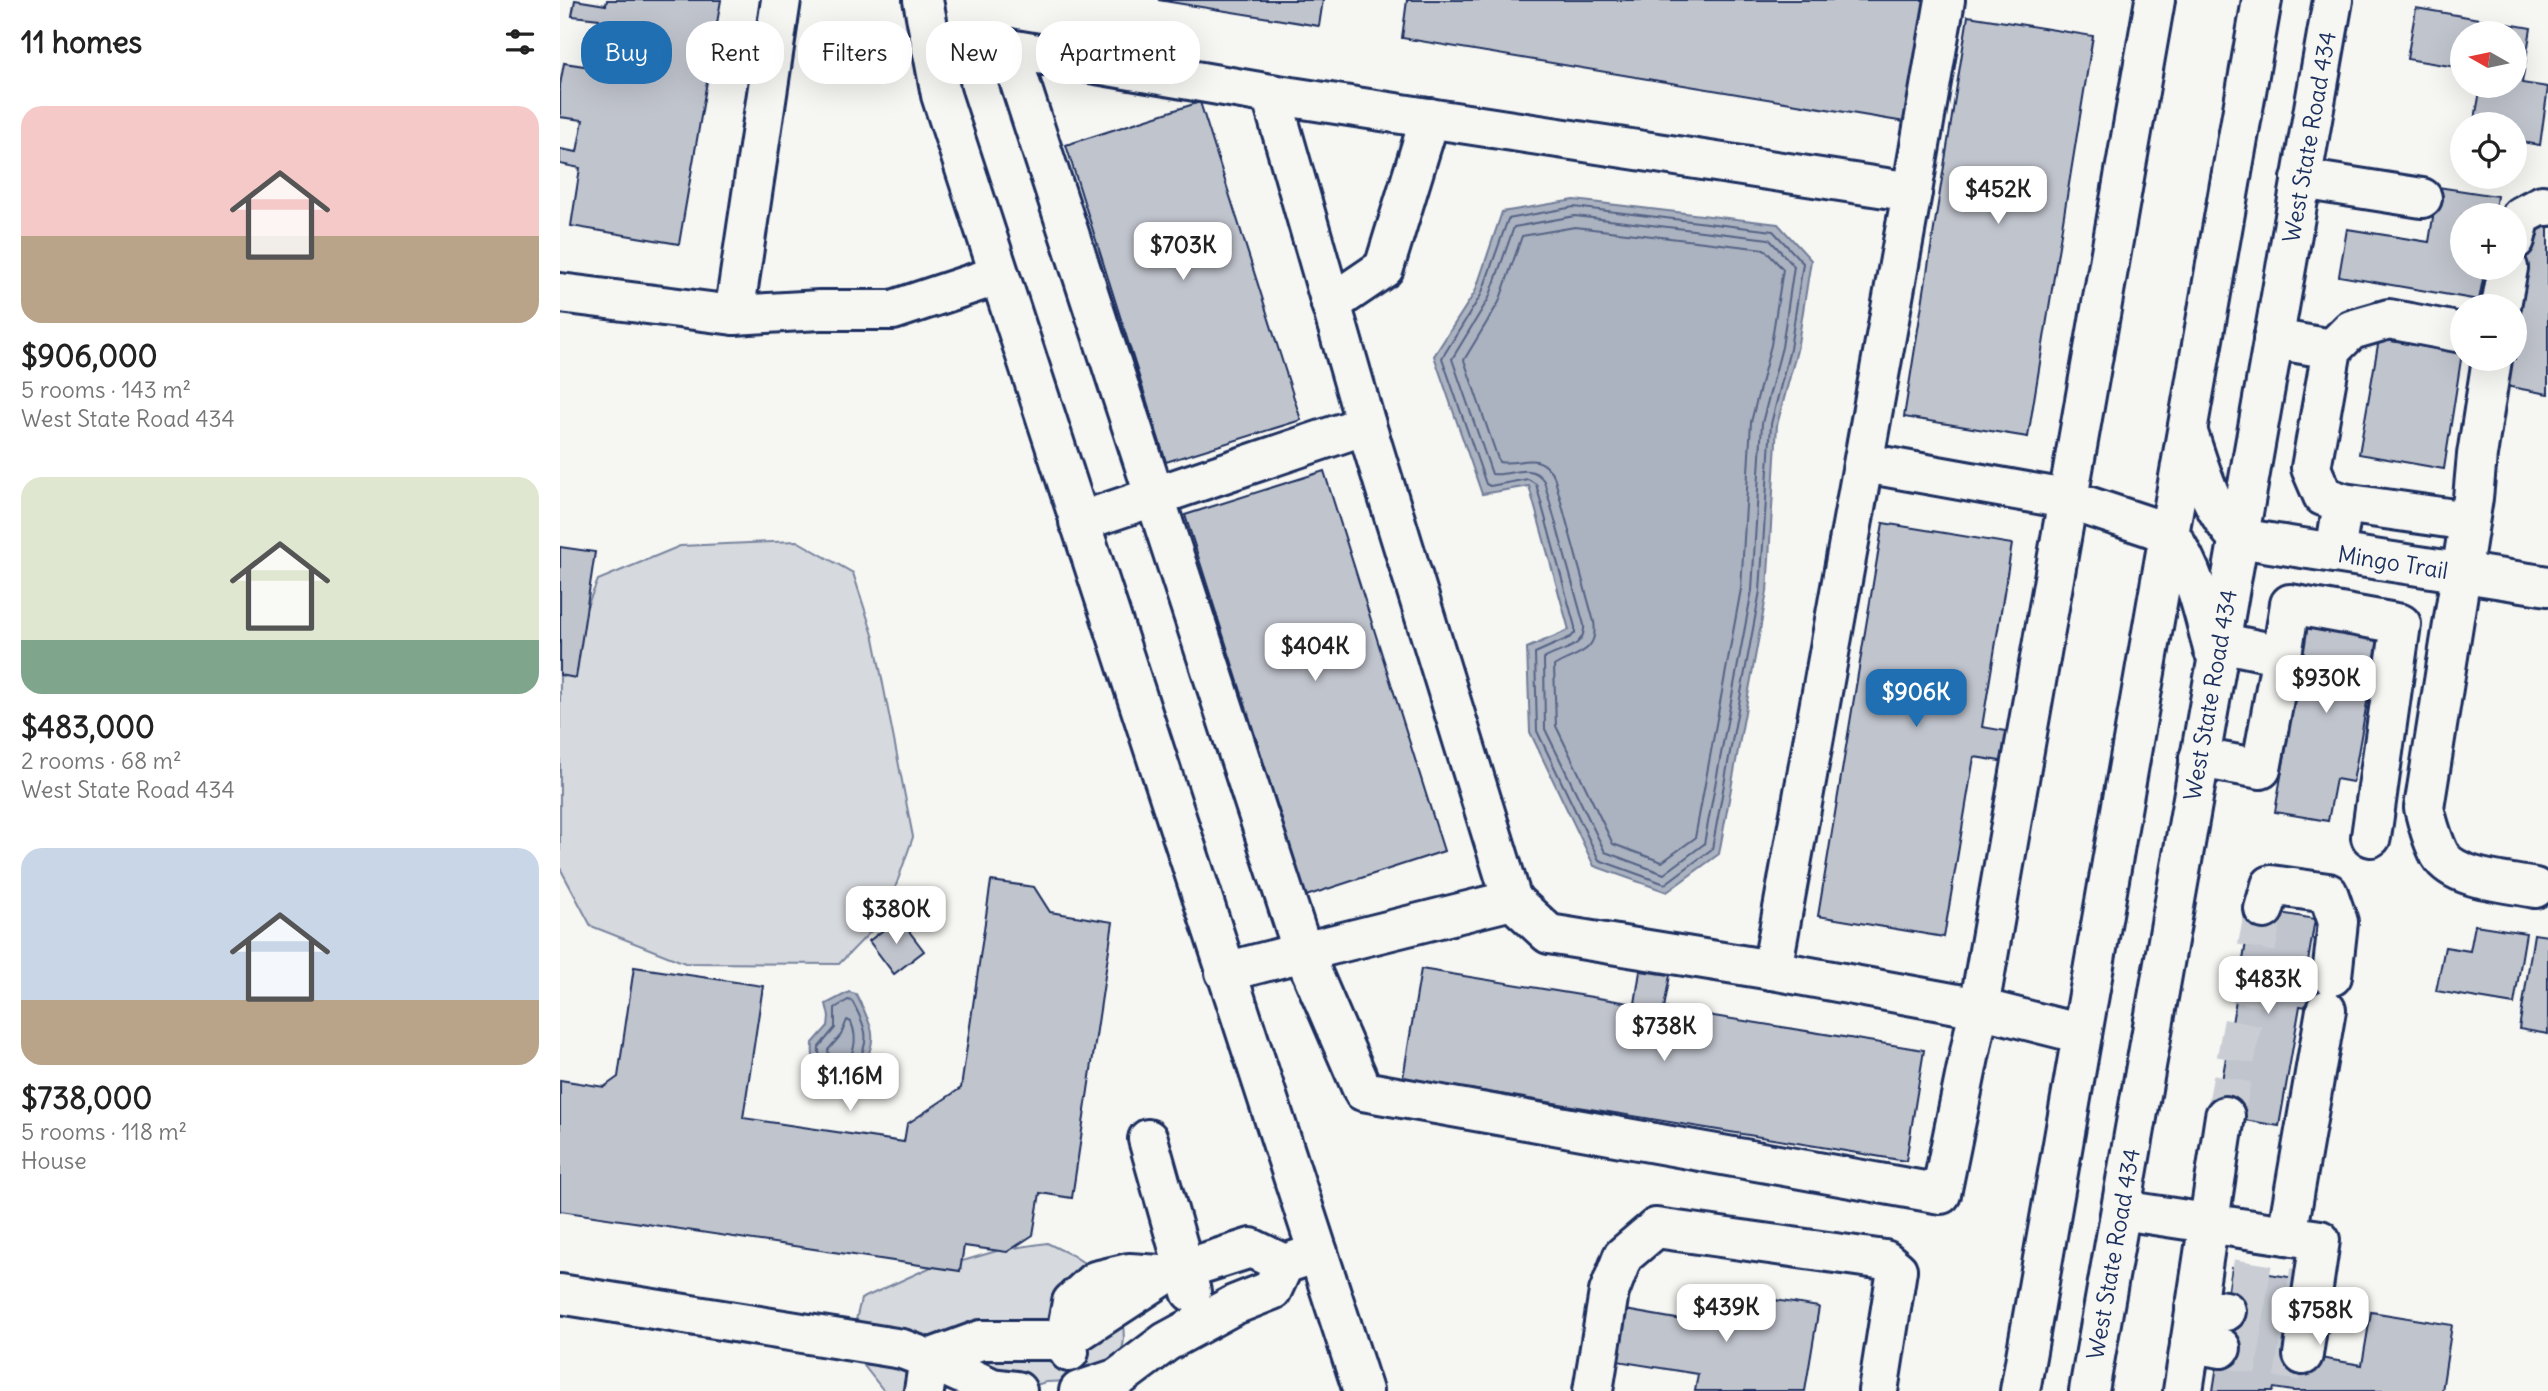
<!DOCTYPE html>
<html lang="en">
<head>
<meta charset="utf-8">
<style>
  :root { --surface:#fff; --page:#f6f6f6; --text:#222; --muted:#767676; --accent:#1f6fb2 }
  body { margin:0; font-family:Delius,sans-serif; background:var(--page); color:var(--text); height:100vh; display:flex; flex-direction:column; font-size:26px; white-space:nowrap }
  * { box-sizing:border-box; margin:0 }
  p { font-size:23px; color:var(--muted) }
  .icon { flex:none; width:38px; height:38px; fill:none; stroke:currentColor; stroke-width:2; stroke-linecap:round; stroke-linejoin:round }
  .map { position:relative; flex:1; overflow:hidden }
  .sheet { display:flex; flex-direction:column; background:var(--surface); width:560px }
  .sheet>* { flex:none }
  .top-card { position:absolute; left:21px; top:21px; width:665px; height:63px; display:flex; gap:14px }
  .needle { width:46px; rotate:279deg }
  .buttons { position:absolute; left:1890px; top:21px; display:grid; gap:14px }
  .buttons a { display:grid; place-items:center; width:77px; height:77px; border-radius:50%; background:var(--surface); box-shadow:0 7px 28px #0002; font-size:35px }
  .price { position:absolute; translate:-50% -60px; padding:0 16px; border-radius:14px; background:#fff; color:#222; font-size:23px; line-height:46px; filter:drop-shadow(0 2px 4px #0008) }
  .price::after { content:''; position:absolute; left:50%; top:42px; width:21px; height:16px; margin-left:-10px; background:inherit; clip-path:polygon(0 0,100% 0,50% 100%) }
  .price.active { background:var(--accent); color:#fff }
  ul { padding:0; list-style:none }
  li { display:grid; align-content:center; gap:14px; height:371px; padding:0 21px }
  li span { display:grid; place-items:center; height:217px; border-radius:21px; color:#555 }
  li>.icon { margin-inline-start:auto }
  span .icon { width:126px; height:126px; fill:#fffc; stroke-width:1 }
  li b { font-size:30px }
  h2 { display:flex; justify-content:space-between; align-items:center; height:84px; padding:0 21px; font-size:30px }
  .pill { padding:0 24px; border-radius:28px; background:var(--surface); box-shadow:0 7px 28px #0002; font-size:24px; line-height:63px }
  .pill.active { background:var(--accent); color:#fff }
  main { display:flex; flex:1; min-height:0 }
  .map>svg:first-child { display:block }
  .green { fill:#d6d9dd; stroke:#78849e; stroke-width:2 }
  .water { fill:#abb2c0; stroke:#717e99; stroke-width:2 }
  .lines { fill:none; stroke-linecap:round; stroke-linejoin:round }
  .shore { stroke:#556385; stroke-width:2 }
  .building { fill:#c0c4cd; stroke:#1b2f5e; stroke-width:2 }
  .minor-tunnel { stroke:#caced4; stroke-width:38; stroke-dasharray:38 19; stroke-linecap:butt }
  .minor-casing { stroke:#1b2f5e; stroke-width:44 }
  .major-casing { stroke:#1b2f5e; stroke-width:44 }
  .minor { stroke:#f6f6f2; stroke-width:38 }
  .major { stroke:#f6f6f2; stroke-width:38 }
  .labels { text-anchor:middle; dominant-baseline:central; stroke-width:7; stroke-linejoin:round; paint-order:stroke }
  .street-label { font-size:23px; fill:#1b2f5e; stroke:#f6f6f2 }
</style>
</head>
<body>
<main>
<section class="sheet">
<h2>11 homes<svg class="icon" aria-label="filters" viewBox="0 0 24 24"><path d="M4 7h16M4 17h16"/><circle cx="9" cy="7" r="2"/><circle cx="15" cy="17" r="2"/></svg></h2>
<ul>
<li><span style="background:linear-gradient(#f6c9c9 60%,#b9a48a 0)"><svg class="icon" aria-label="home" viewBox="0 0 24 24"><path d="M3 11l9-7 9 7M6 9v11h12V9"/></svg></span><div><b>$906,000</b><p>5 rooms · 143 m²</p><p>West State Road 434</p></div></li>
<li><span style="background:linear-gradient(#dfe7d0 75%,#7fa58c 0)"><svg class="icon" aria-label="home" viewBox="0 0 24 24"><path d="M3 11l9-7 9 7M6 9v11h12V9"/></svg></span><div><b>$483,000</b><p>2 rooms · 68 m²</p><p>West State Road 434</p></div></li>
<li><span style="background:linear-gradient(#c9d6e8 70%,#b9a48a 0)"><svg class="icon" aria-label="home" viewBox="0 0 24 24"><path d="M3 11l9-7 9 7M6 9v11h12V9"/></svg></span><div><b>$738,000</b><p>5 rooms · 118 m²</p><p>House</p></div></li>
</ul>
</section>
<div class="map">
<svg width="1988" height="1391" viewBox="0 0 1988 1391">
  <rect width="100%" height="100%" fill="#f6f6f2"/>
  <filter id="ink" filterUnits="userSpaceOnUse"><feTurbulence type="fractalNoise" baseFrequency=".0143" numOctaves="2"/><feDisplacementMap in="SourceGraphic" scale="14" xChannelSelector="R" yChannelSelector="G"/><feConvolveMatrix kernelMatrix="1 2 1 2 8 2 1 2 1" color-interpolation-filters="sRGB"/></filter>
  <g filter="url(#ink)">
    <!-- green -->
    <g class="green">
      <path d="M237 541 293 573 314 638 353 837 325 917 279 964 125 963 31 926 0 868V670L38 580 120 546Z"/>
      <path d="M487 1243 512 1255 535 1270 563 1320 564 1340 558 1371 535 1380 486 1382 455 1391H324L301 1362 292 1337 301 1299 371 1267 406 1260 440 1250Z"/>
    </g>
    <!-- water -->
    <g class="water">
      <path d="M1014 200 1218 224 1251 260 1237 350 1217 425 1207 592 1159 854 1107 892 1034 866 970 732 967 648 1009 630 969 486 922 494 874 356 915 292 942 212Z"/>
      <path d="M289 992 296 994C302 1005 307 1016 311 1028 320 1056 279 1108 258 1069 253 1060 252 1054 253 1043L268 1026 269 1016 266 1004Z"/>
    </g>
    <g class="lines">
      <!-- shore -->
      <g class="shore">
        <path d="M1014 207 1213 231 1243 263 1230 349 1211 424 1200 591 1152 849 1105 884 1039 860 977 731 975 653 1011 637 1015 633V627L976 484 968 479 930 486 926 484 882 358 921 295 948 219Z"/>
        <path d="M1015 216 1209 239 1234 266 1222 347 1202 423 1192 590 1144 844 1104 874 1045 852 985 729 984 659C999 649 1026 649 1024 625L984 481C971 461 950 477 932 474L892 359 929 298 954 227Z"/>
        <path d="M1015 227 1204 249 1223 269 1211 345 1191 422 1181 589 1135 838 1102 862 1053 844 996 726 994 666C1014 653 1039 654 1034 622L994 476C978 449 961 466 939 462L904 360 939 302 962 236Z"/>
        <path d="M288 1000 292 1001C297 1010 303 1022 305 1032 308 1051 292 1076 272 1076 263 1070 258 1057 259 1047L275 1028V1008Z"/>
        <path d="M287 1020 291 1022C298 1039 296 1060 276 1067L269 1056 268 1050 281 1035Z"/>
      </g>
    </g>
    <!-- building -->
    <g class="building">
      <path d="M15 0 46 5 47 0H161L119 244 11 226 20 168 0 164V149L17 152 23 120 0 117V85L4 63 31 67 39 19 12 16Z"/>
      <path d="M598 0H763L759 26Z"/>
      <path d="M847 0H1366L1345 122 842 38Z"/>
      <path d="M1856 8 1971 28 1962 83 1988 87 1980 145 1955 141V124H1914L1921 86H1955V33H1902V68L1847 59Z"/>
      <path d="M1408 16 1533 36 1468 437 1344 417Z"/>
      <path d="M640 102 741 420 606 462 506 145Z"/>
      <path d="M1878 187 1937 196 1934 215H1902V268H1925L1919 300 1779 276 1787 229 1869 242Z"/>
      <path d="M1968 224 1988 227V394L1940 385 1945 359H1955V306Z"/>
      <path d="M1819 339 1902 353 1884 469 1799 454Z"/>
      <path d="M764 471 884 851 746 896 625 515Z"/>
      <path d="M1323 523 1452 544 1422 727 1452 732 1447 762 1414 757 1384 937 1258 916Z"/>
      <path d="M0 547 35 552 16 678 0 675Z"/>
      <path d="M1748 616 1820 628 1793 782 1776 779 1768 821 1715 812Z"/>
      <path d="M431 881 474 887 490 912 553 922 512 1198 480 1193 473 1235 447 1252 404 1246 400 1271 0 1211V1080L44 1087 58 1077 74 967 203 986 183 1118 344 1142 347 1124 401 1088Z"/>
      <path d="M1692 908 1755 919 1746 974 1766 977 1760 1009 1740 1006 1719 1126 1656 1115Z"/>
      <path d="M339 918 364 951 334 974 309 941Z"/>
      <path d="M1915 925 1966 933 1954 1004 1876 991 1885 947 1910 951Z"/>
      <path d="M1974 934 1988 936V1034L1959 1029Z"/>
      <path d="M861 969 1075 1004 1080 971 1110 975 1104 1008 1364 1050 1346 1161 843 1078Z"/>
      <path d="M1672 1268 1735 1278 1724 1352 1802 1365 1811 1312 1892 1325 1882 1391H1733L1714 1388 1713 1391H1653Z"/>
      <path d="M1151 1290 1259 1307 1245 1391H1135L1138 1374 1051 1360 1059 1309 1145 1324Z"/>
    </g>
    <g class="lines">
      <!-- minor-tunnel -->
      <g class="minor-tunnel">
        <path d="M1665 1116 1704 909"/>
        <path d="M1671 1278 1734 1288"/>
        <path d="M1666 1311 1729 1320"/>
        <path d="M1661 1348 1742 1362"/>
      </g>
      <defs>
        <g id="minor">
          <path d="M363 0 381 95 803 1391"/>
          <path d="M372 49H449L711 94 1352 192 1212 970"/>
          <path d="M449 49 743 952 952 900 989 934 1212 970 1419 1008 1595 0"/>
          <path d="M711 94 806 425 952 900"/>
          <path d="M1741 179 1862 198"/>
          <path d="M1352 192 1385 0"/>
          <path d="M1955 240 1961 216 1982 205 1988 206"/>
          <path d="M0 293 174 315 260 310H333L439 275"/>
          <path d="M771 304 824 268 870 118"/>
          <path d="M1941 306 1948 268"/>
          <path d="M174 315 221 0"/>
          <path d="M1713 339 1772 349"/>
          <path d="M1932 359 1917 455 1913 498 1864 808C1868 824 1872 840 1880 855 1895 880 1948 882 1975 888"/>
          <path d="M1305 463 1506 499 1609 533"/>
          <path d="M1783 503 1909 521"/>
          <path d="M519 522 806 425"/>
          <path d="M1678 538 1988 586"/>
          <path d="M1775 553 1783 503 1763 496 1751 468 1772 349 1791 330 1829 319 1902 333"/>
          <path d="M1722 655 1730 604 1841 624 1811 837"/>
          <path d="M1639 758 1701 769 1722 655 1659 642"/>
          <path d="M1704 909 1711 885 1768 893 1778 922 1772 976"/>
          <path d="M665 972 743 952 803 1091 1381 1194 1419 1008 1522 1034"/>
          <path d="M588 1139 631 1292"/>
          <path d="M1561 1210 1760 1240 1743 1355"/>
          <path d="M1727 1235 1766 1010"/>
          <path d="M0 1294 342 1349 369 1359 432 1388 457 1391"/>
          <path d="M1635 1307 1666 1311"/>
          <path d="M1630 1343 1661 1348"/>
          <path d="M509 1352 505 1340 512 1302 535 1281 569 1273 601 1275"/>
          <path d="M369 1359 421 1340H505L603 1276 691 1248 724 1264 758 1253"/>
          <path d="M364 1391 369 1359"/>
          <path d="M519 1391 558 1378 606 1342 674 1305 712 1290 724 1264"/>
          <path d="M1033 1391 1049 1292 1063 1256 1096 1228 1325 1260 1337 1270 1318 1391"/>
          <path d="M1623 1391 1665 1116"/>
        </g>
        <g id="major">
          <path d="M1628 433C1641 471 1650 509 1678 538"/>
          <path d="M1609 533C1634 569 1643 608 1653 649"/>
          <path d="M1460 1391 1702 0"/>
          <path d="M1529 1391 1773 0"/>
        </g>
      </defs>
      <!-- minor casing -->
      <use href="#minor" class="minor-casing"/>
      <!-- major casing -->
      <use href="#major" class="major-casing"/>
      <!-- minor -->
      <use href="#minor" class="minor"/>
      <!-- major -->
      <use href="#major" class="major"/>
    </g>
  </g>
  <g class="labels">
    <!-- street labels -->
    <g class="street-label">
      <text transform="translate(1749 137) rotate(-80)">West State Road 434</text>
      <text transform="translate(1833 562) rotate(9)">Mingo Trail</text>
      <text transform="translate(1650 695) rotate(-80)">West State Road 434</text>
      <text transform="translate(1553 1254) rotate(-80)">West State Road 434</text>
    </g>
  </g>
</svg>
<div class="buttons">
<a><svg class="needle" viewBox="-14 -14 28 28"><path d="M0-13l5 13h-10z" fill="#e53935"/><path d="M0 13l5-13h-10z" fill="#767676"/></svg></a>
<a><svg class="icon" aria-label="locate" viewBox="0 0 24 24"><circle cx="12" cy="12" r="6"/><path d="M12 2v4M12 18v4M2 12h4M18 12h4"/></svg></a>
<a>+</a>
<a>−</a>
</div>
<b class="price" style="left:1438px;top:226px">$452K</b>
<b class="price" style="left:623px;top:282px">$703K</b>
<b class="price" style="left:755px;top:683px">$404K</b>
<b class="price" style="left:1766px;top:715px">$930K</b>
<b class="price active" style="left:1356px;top:729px">$906K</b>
<b class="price" style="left:336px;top:946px">$380K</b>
<b class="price" style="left:1708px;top:1016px">$483K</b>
<b class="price" style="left:1104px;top:1063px">$738K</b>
<b class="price" style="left:290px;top:1113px">$1.16M</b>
<b class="price" style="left:1166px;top:1344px">$439K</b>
<b class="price" style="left:1760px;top:1347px">$758K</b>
<div class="top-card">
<a class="pill active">Buy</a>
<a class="pill">Rent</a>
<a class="pill">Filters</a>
<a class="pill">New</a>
<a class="pill">Apartment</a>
</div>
</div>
</main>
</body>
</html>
